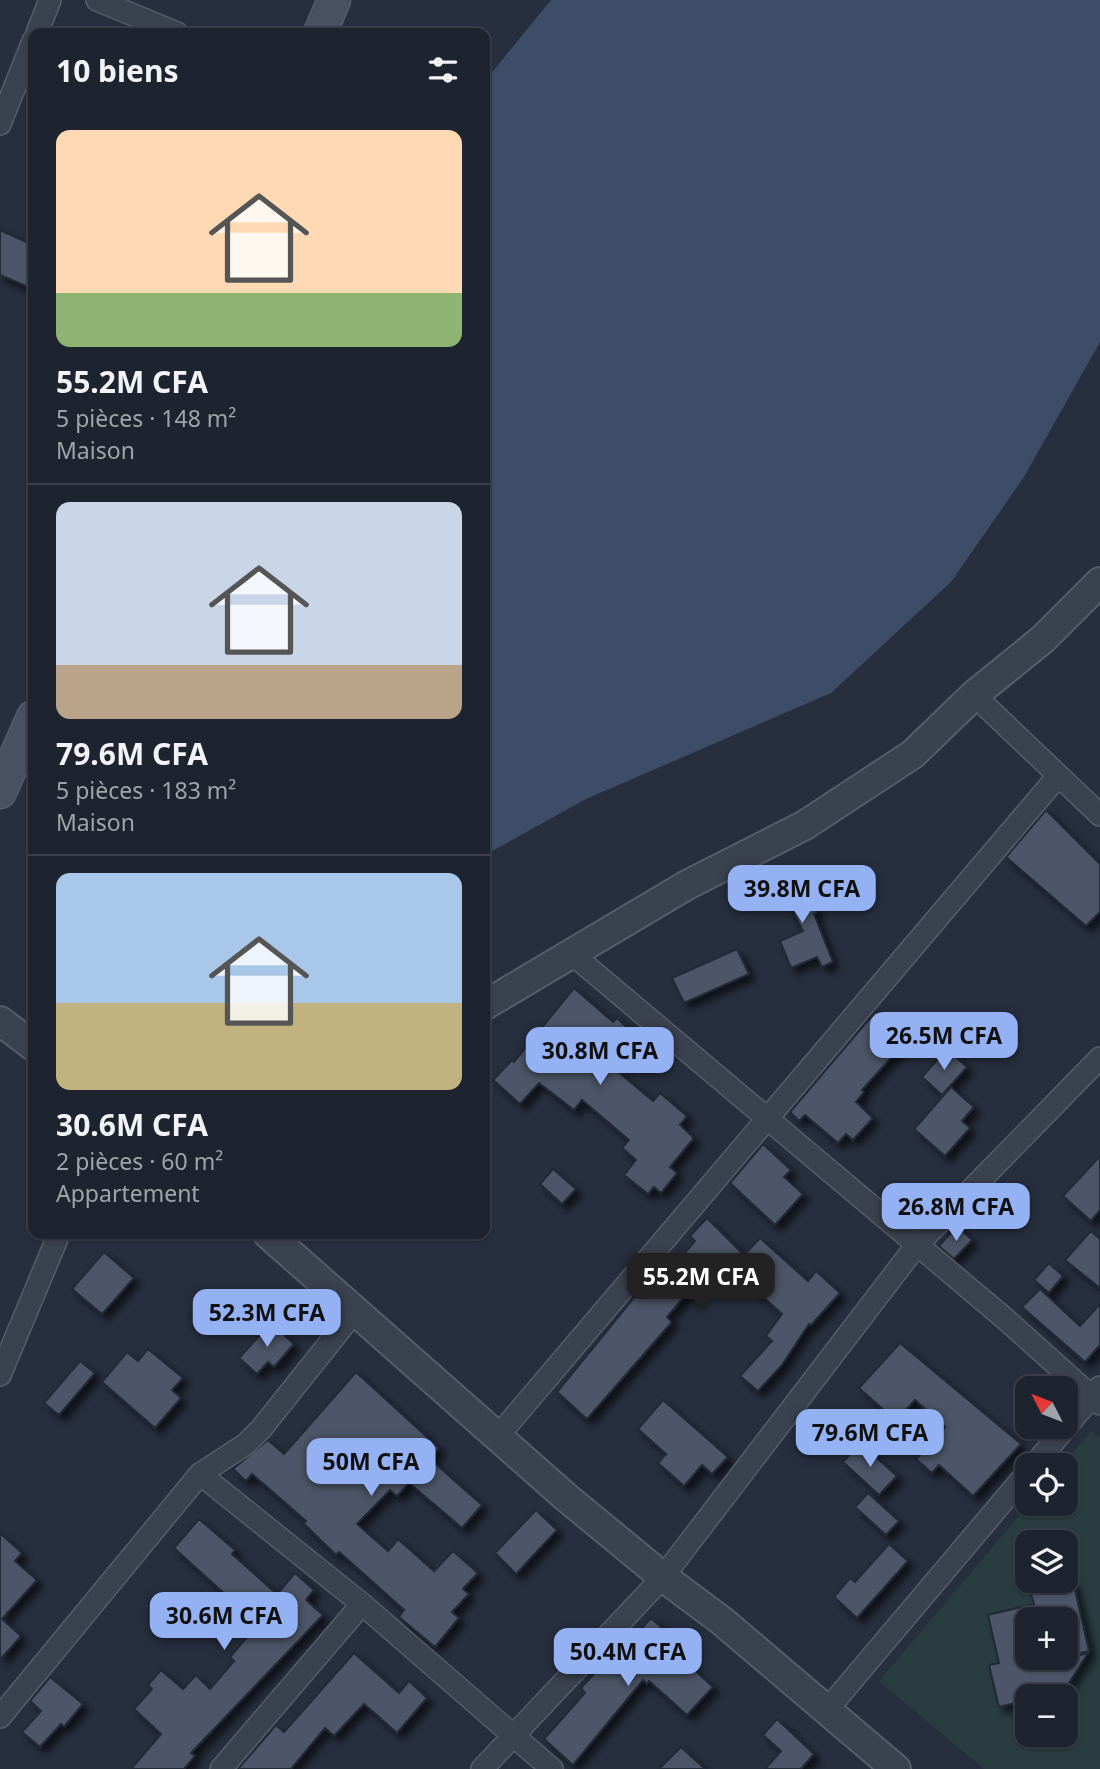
<!DOCTYPE html>
<html lang="fr">
<head>
<meta charset="utf-8">
<style>
  :root { --surface:#1d232f; --page:#2a2f3b; --text:#f1f3f6; --muted:#a0a4aa; --line:#3b404b; --accent:#93b1f3 }
  body { margin:0; font-family:"Noto Sans",sans-serif; background:var(--page); color:var(--text); height:100vh; display:flex; flex-direction:column; font-size:26px; white-space:nowrap }
  * { box-sizing:border-box; margin:0 }
  p { font-size:23px; color:var(--muted) }
  .icon { flex:none; width:38px; height:38px; fill:none; stroke:currentColor; stroke-width:2; stroke-linecap:round; stroke-linejoin:round }
  .map { position:relative; flex:1; overflow:hidden }
  .details { position:absolute; left:28px; top:28px; width:462px; height:1211px; display:flex; flex-direction:column; background:var(--surface); border-radius:14px; box-shadow:0 2px 5px #0004,0 0 0 2px var(--line) }
  .details>* { flex:none }
  .needle { width:46px; rotate:312deg }
  .buttons { position:absolute; left:1015px; top:1376px; display:grid; gap:14px }
  .buttons a { display:grid; place-items:center; width:63px; height:63px; border-radius:14px; background:var(--surface); box-shadow:0 2px 5px #0004,0 0 0 2px var(--line); font-size:35px }
  .price { position:absolute; translate:-50% -60px; padding:0 16px; border-radius:14px; background:var(--accent); color:#111; font-size:23px; line-height:46px; filter:drop-shadow(0 2px 4px #0008) }
  .price::after { content:''; position:absolute; left:50%; top:42px; width:21px; height:16px; margin-left:-10px; background:inherit; clip-path:polygon(0 0,100% 0,50% 100%) }
  .price.active { background:#222; color:#fff }
  ul { padding:0; list-style:none }
  li { display:grid; align-content:center; gap:14px; height:371px; padding:0 28px }
  li+li { border-top:2px solid var(--line) }
  li span { display:grid; place-items:center; height:217px; border-radius:14px; color:#555 }
  li>.icon { margin-inline-start:auto }
  span .icon { width:126px; height:126px; fill:#fffc; stroke-width:1 }
  li b { font-size:30px }
  h2 { display:flex; justify-content:space-between; align-items:center; height:84px; padding:0 28px; font-size:30px }
  .map>svg:first-child { display:block }
  .green { fill:#293c40; fill-rule:evenodd }
  .water { fill:#3d4c67 }
  .building { fill:#4d5668; stroke:#222937; stroke-width:2; filter:url(#shadow) }
  .lines { fill:none; stroke-linecap:round; stroke-linejoin:round }
  .minor-casing { stroke:#565d6a; stroke-width:24 }
  .tertiary-casing { stroke:#565d6a; stroke-width:32 }
  .secondary-casing { stroke:#565d6a; stroke-width:35 }
  .minor { stroke:#3b424f; stroke-width:21 }
  .tertiary { stroke:#3b424f; stroke-width:28 }
  .secondary { stroke:#495062; stroke-width:32 }
</style>
</head>
<body>
<div class="map">
<svg width="1100" height="1769" viewBox="0 0 1100 1769">
  <defs>
    <filter id="shadow"><feDropShadow dx="6" dy="6" stdDeviation="3.5" flood-color="#0009"/></filter>
  </defs>
  <rect width="100%" height="100%" fill="#272f3f"/>
  <!-- green -->
  <path class="green" d="M1091 1431 1100 1438V1769H984L879 1681 1030 1503H1066V1465H1062ZM1027 1542H1066V1580H1027ZM1027 1619H1066V1657H1027ZM1027 1696H1066V1734H1027Z"/>
  <!-- water -->
  <path class="water" d="M551 0H1100V342L1024 477 951 582 831 693 586 799 485 855V81Z"/>
  <!-- building -->
  <g class="building">
    <path d="M0 230 33 245V289L0 275Z"/>
    <path d="M1046 810 1100 864V912L1086 926 1006 857Z"/>
    <path d="M794 869 817 913 814 914 833 962 822 967 817 957 791 968 780 941 803 931 775 879Z"/>
    <path d="M737 949 749 974 684 1003 672 978Z"/>
    <path d="M574 988 613 1022 617 1018 636 1036 609 1064 653 1101 660 1093 687 1116 680 1125 694 1138 670 1167 677 1173 661 1193 654 1187 648 1194 624 1175 636 1160 622 1148 629 1140 582 1100 574 1110 539 1083 520 1104 493 1080 512 1060 514 1062Z"/>
    <path d="M876 1011 908 1039 862 1090 864 1092 856 1102 873 1118 853 1140 846 1134 838 1143 805 1115 799 1121 790 1112Z"/>
    <path d="M947 1049 967 1067 942 1095 922 1077Z"/>
    <path d="M951 1087 974 1107 962 1121 970 1128 945 1156 914 1129Z"/>
    <path d="M763 1144 791 1170 784 1177 803 1194 775 1225 730 1183Z"/>
    <path d="M1100 1156V1210L1091 1221 1063 1196Z"/>
    <path d="M553 1169 576 1189 562 1204 540 1184Z"/>
    <path d="M707 1218 744 1255 760 1238 808 1281 816 1271 840 1293 811 1325 809 1324 782 1365 758 1391 740 1376 772 1341 766 1336 782 1314 743 1279 737 1286 711 1265 667 1317 672 1322 587 1419 557 1392 663 1262 671 1269 695 1241 690 1236Z"/>
    <path d="M957 1226 972 1240 954 1259 939 1246Z"/>
    <path d="M1091 1231 1100 1239V1288L1065 1260Z"/>
    <path d="M104 1252 134 1278 102 1314 72 1289Z"/>
    <path d="M1049 1263 1063 1276 1049 1293 1034 1280Z"/>
    <path d="M1040 1289 1080 1326 1100 1304V1345L1085 1362 1022 1307Z"/>
    <path d="M271 1323 294 1344 274 1367 268 1362 257 1374 239 1358Z"/>
    <path d="M900 1343 1021 1444 973 1496 939 1465 932 1473 916 1459 945 1427 915 1400 896 1421 859 1388Z"/>
    <path d="M148 1349 183 1378 172 1390 181 1398 155 1428 102 1382 127 1352 138 1361Z"/>
    <path d="M80 1361 95 1373 59 1415 44 1403Z"/>
    <path d="M356 1372 439 1448 430 1459 482 1505 462 1528 409 1483 397 1496 390 1490 357 1524 388 1551 398 1539 434 1571 453 1551 478 1573 463 1589 469 1594 452 1612 459 1618 435 1647 399 1617 404 1610 339 1552 336 1555 304 1524 306 1521 252 1474 246 1481 233 1469 268 1440 284 1454Z"/>
    <path d="M663 1400 728 1457 712 1474 702 1465 684 1486 658 1463 666 1454 638 1429Z"/>
    <path d="M860 1443 897 1476 879 1495 843 1462Z"/>
    <path d="M868 1493 899 1521 886 1535 855 1507Z"/>
    <path d="M536 1510 557 1530 516 1574 495 1553Z"/>
    <path d="M199 1519 235 1550 232 1554 277 1594 295 1573 314 1590 306 1600 323 1615 191 1753 195 1756 184 1769H131L161 1734 134 1709 152 1689 148 1685 161 1670 183 1689 196 1675 210 1689 234 1661 230 1657 258 1624 174 1548Z"/>
    <path d="M0 1533 22 1553 15 1561 37 1580 2 1619 21 1636 0 1660Z"/>
    <path d="M889 1544 908 1561 857 1618 834 1597 850 1578 855 1582Z"/>
    <path d="M1073 1581 1089 1651 1066 1657V1619H1027V1657H1034L1036 1666 1088 1653 1064 1691 1027 1696V1700L999 1707 989 1665 999 1663 988 1615 1034 1604 1031 1594Z"/>
    <path d="M651 1618 682 1646 676 1653 713 1687 687 1715 649 1681 647 1684 643 1680 573 1765 544 1739 585 1693 581 1688 601 1666 604 1669Z"/>
    <path d="M354 1653 399 1693 409 1681 427 1698 397 1733 364 1704 334 1736 325 1728 291 1769H238L276 1725 284 1732Z"/>
    <path d="M50 1677 83 1704 64 1727 61 1724 40 1747 22 1732 41 1711 30 1701Z"/>
    <path d="M777 1719 814 1754 801 1769H765L781 1751 763 1735Z"/>
    <path d="M681 1747 705 1769H659Z"/>
  </g>
  <g class="lines">
    <defs>
      <g id="minor">
        <path d="M97 0 177 33"/>
        <path d="M37 33 50 0"/>
        <path d="M0 124 33 41"/>
        <path d="M974 695 1100 815"/>
        <path d="M572 954 1003 1317 1100 1404"/>
        <path d="M355 1311 261 1429 246 1444 200 1474 362 1604 552 1769"/>
        <path d="M0 1375 59 1234"/>
        <path d="M498 1436 1058 776"/>
        <path d="M1034 1465 1100 1387"/>
        <path d="M827 1710 1027 1473"/>
        <path d="M0 1717 200 1474"/>
        <path d="M221 1769 362 1604"/>
        <path d="M482 1769 663 1577 916 1246 1100 1058"/>
      </g>
      <g id="tertiary">
        <path d="M485 1005 687 885 805 825 913 754 974 695 1043 639 1100 582"/>
        <path d="M0 1021 33 1046"/>
        <path d="M268 1234 567 1498 663 1577 722 1621 896 1769"/>
      </g>
      <g id="secondary">
        <path d="M320 33 334 0"/>
        <path d="M0 792 33 717"/>
      </g>
    </defs>
    <!-- minor casing -->
    <use href="#minor" class="minor-casing"/>
    <!-- tertiary casing -->
    <use href="#tertiary" class="tertiary-casing"/>
    <!-- secondary casing -->
    <use href="#secondary" class="secondary-casing"/>
    <!-- minor -->
    <use href="#minor" class="minor"/>
    <!-- tertiary -->
    <use href="#tertiary" class="tertiary"/>
    <!-- secondary -->
    <use href="#secondary" class="secondary"/>
  </g>
</svg>
<div class="buttons">
<a><svg class="needle" viewBox="-14 -14 28 28"><path d="M0-13l5 13h-10z" fill="#e53935"/><path d="M0 13l5-13h-10z" fill="#a0a4aa"/></svg></a>
<a><svg class="icon" aria-label="locate" viewBox="0 0 24 24"><circle cx="12" cy="12" r="6"/><path d="M12 2v4M12 18v4M2 12h4M18 12h4"/></svg></a>
<a><svg class="icon" aria-label="layers" viewBox="0 0 24 24"><path d="M12 4l9 5-9 5-9-5zM3 14l9 5 9-5"/></svg></a>
<a>+</a>
<a>−</a>
</div>
<b class="price" style="left:802px;top:925px">39.8M CFA</b>
<b class="price" style="left:944px;top:1072px">26.5M CFA</b>
<b class="price" style="left:600px;top:1087px">30.8M CFA</b>
<b class="price" style="left:956px;top:1243px">26.8M CFA</b>
<b class="price active" style="left:701px;top:1313px">55.2M CFA</b>
<b class="price" style="left:267px;top:1349px">52.3M CFA</b>
<b class="price" style="left:870px;top:1469px">79.6M CFA</b>
<b class="price" style="left:371px;top:1498px">50M CFA</b>
<b class="price" style="left:224px;top:1652px">30.6M CFA</b>
<b class="price" style="left:628px;top:1688px">50.4M CFA</b>
<section class="details">
<h2>10 biens<svg class="icon" aria-label="filters" viewBox="0 0 24 24"><path d="M4 7h16M4 17h16"/><circle cx="9" cy="7" r="2"/><circle cx="15" cy="17" r="2"/></svg></h2>
<ul>
<li><span style="background:linear-gradient(#ffd9b3 75%,#8fb573 0)"><svg class="icon" aria-label="home" viewBox="0 0 24 24"><path d="M3 11l9-7 9 7M6 9v11h12V9"/></svg></span><div><b>55.2M CFA</b><p>5 pièces · 148 m²</p><p>Maison</p></div></li>
<li><span style="background:linear-gradient(#c9d6e8 75%,#b9a48a 0)"><svg class="icon" aria-label="home" viewBox="0 0 24 24"><path d="M3 11l9-7 9 7M6 9v11h12V9"/></svg></span><div><b>79.6M CFA</b><p>5 pièces · 183 m²</p><p>Maison</p></div></li>
<li><span style="background:linear-gradient(#a9c7e8 60%,#c2b280 0)"><svg class="icon" aria-label="home" viewBox="0 0 24 24"><path d="M3 11l9-7 9 7M6 9v11h12V9"/></svg></span><div><b>30.6M CFA</b><p>2 pièces · 60 m²</p><p>Appartement</p></div></li>
</ul>
</section>
</div>
</body>
</html>
